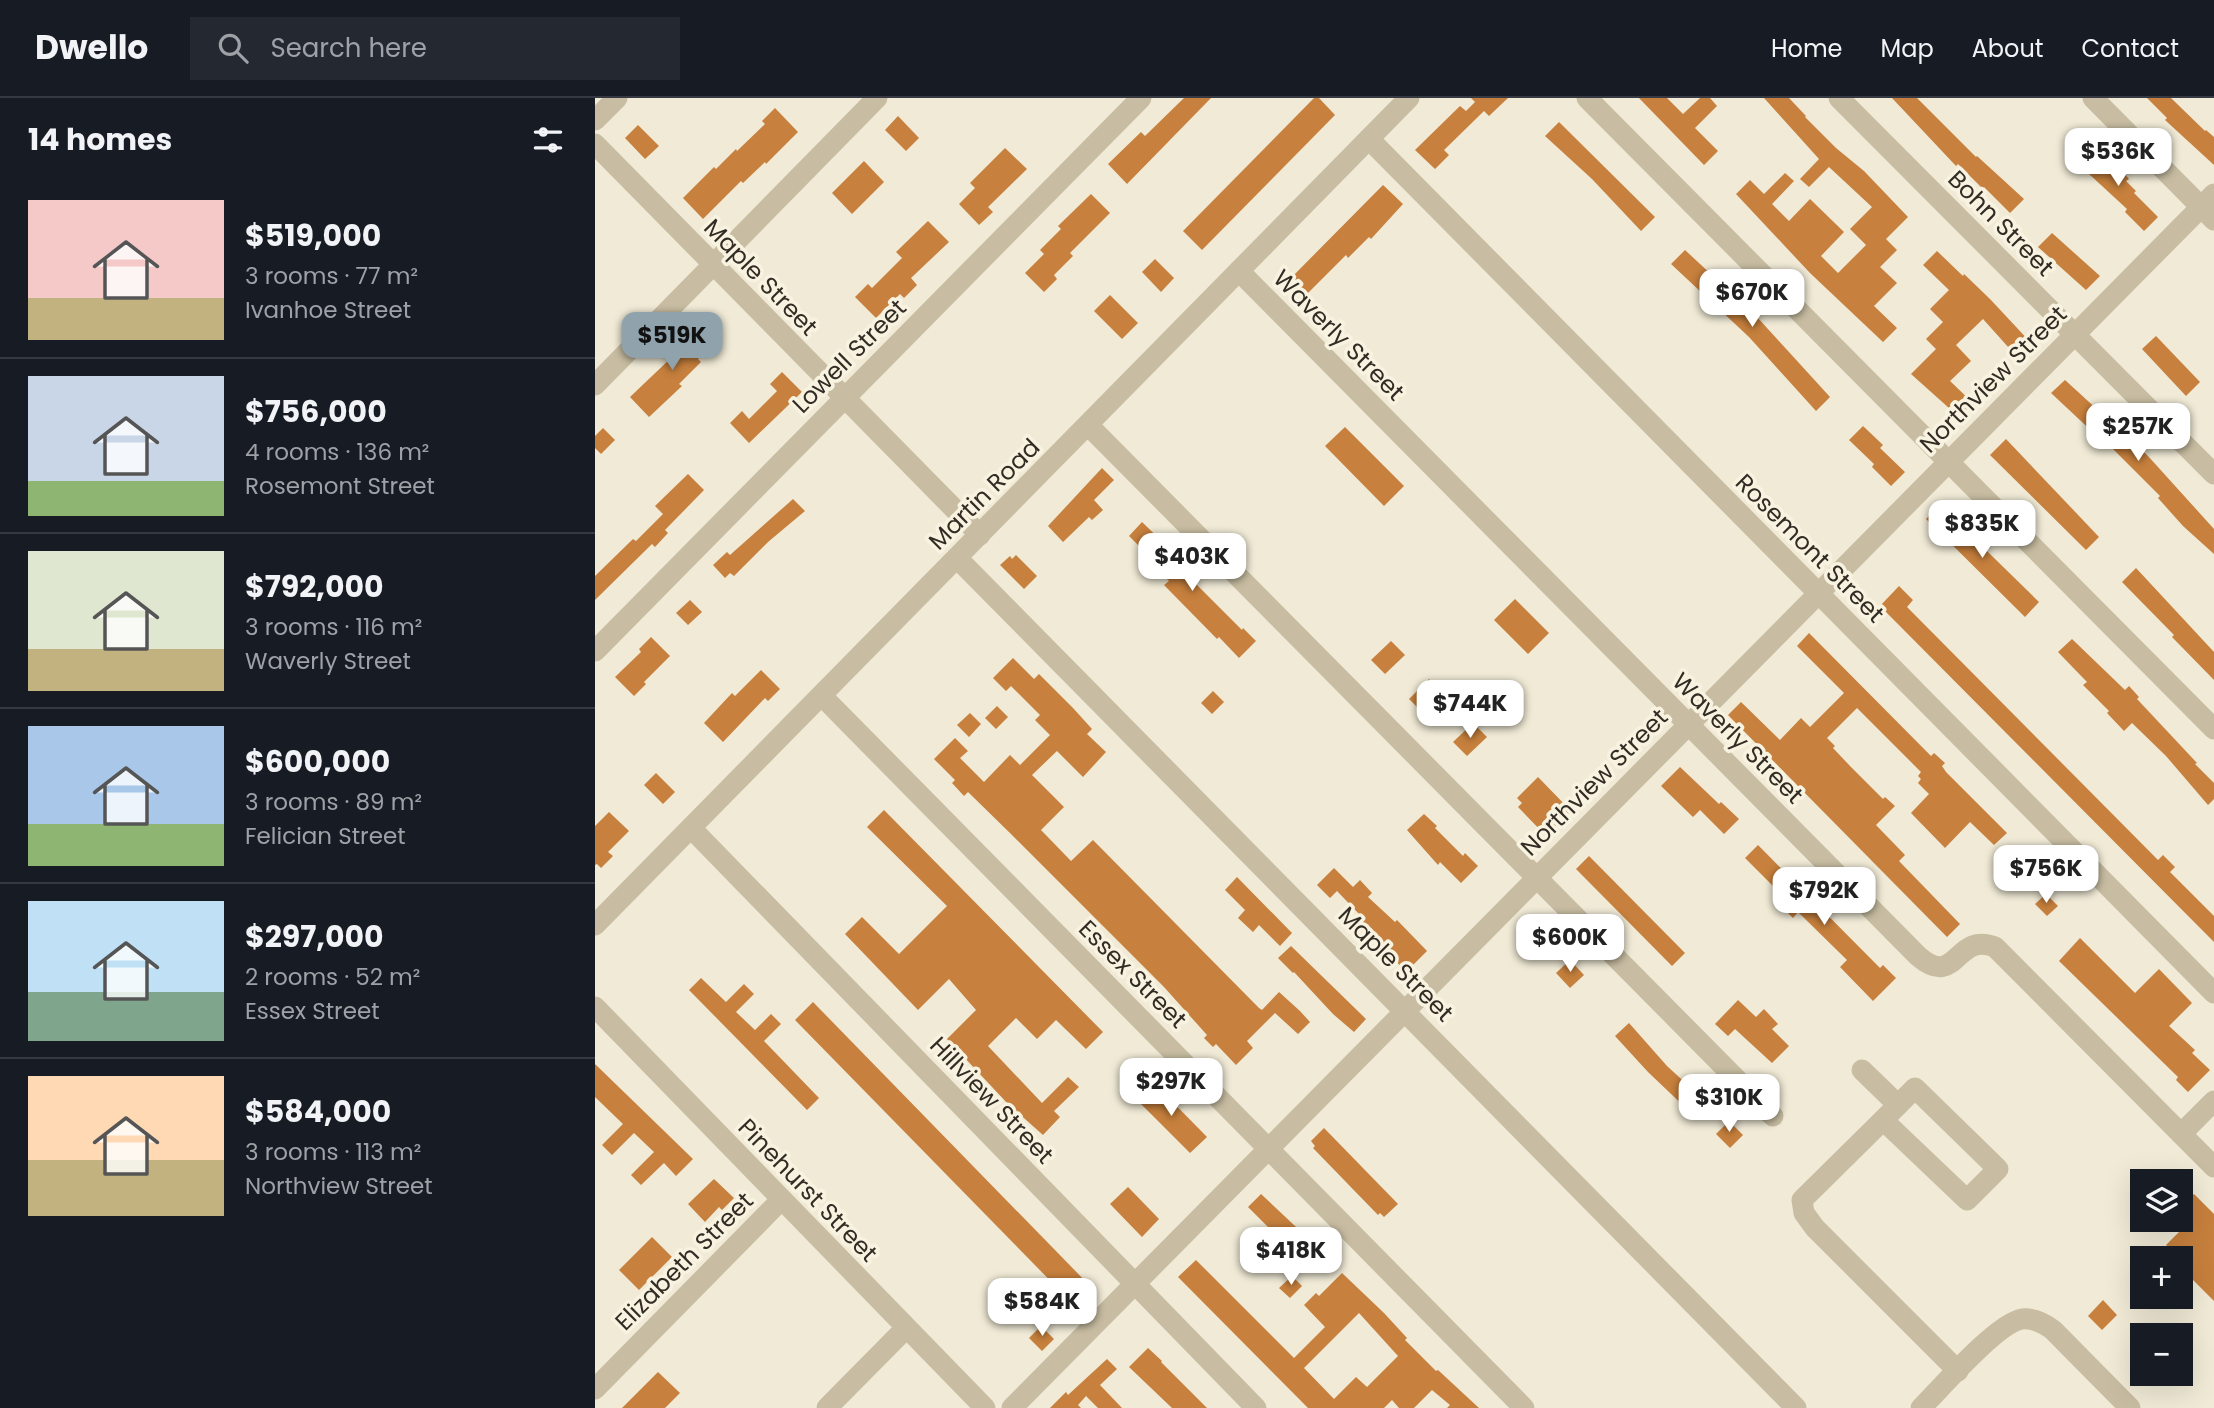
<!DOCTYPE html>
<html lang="en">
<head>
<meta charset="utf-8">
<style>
  :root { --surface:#171b24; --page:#242831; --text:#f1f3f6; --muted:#9ea1a6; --line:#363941; --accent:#90a3ad }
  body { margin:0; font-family:Poppins,sans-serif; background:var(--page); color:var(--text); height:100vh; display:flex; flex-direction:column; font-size:26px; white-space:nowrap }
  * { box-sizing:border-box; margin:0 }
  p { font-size:23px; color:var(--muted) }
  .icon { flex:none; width:38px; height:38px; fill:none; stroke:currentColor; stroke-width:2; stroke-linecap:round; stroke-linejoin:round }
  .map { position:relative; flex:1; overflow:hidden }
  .drawer { display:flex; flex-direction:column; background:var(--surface); width:595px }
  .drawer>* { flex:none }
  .fabs { position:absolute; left:1535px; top:1071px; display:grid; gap:14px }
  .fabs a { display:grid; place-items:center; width:63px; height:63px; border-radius:0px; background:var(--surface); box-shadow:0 7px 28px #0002; font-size:35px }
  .price { position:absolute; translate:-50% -60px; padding:0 16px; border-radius:14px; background:#fff; color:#222; font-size:23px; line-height:46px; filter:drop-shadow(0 2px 4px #0008) }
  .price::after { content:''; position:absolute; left:50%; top:42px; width:21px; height:16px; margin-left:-10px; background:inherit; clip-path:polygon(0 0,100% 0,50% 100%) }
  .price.active { background:var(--accent); color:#111 }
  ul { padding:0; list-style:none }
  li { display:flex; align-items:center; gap:21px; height:175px; padding:0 28px }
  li+li { border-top:2px solid var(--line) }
  li span { display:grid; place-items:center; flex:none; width:196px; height:140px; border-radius:0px; color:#555 }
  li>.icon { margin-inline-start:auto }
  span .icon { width:84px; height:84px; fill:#fffc; stroke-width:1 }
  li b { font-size:30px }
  h2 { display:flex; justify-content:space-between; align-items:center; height:84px; padding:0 28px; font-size:30px }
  header { display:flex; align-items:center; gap:42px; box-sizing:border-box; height:98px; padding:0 35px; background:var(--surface); border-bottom:2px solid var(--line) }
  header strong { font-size:33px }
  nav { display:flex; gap:38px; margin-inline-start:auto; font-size:24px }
  .search { width:490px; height:63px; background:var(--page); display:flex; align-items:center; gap:18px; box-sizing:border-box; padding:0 24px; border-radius:0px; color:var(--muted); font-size:26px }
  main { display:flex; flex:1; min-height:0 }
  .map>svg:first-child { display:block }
  .building { fill:#c7803d; fill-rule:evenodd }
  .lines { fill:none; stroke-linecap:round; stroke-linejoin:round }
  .minor { stroke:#c8bda2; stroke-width:21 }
  .labels { text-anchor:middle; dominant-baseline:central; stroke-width:7; stroke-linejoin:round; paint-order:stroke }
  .street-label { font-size:24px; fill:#332c24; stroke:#f8f3e1 }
</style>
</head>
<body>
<header>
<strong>Dwello</strong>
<div class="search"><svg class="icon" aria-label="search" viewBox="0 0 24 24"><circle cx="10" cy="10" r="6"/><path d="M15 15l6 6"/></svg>Search here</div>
<nav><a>Home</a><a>Map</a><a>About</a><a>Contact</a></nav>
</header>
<main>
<section class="drawer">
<h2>14 homes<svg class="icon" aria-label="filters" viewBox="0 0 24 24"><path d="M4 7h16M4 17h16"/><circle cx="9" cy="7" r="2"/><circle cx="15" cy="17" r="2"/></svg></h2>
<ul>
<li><span style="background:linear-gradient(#f6c9c9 70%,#c2b280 0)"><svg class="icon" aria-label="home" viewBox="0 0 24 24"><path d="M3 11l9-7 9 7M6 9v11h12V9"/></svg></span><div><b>$519,000</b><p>3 rooms · 77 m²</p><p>Ivanhoe Street</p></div></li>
<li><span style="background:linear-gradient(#c9d6e8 75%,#8fb573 0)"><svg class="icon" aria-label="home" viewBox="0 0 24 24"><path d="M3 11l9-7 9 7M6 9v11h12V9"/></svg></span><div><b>$756,000</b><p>4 rooms · 136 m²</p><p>Rosemont Street</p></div></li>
<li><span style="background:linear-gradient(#dfe7d0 70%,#c2b280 0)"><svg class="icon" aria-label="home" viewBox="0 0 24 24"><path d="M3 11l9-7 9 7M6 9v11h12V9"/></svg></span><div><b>$792,000</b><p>3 rooms · 116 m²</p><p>Waverly Street</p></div></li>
<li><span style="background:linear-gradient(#a9c7e8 70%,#8fb573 0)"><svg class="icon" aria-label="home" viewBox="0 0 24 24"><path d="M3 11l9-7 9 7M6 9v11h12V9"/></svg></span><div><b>$600,000</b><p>3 rooms · 89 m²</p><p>Felician Street</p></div></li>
<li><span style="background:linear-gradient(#bfe0f5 65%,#7fa58c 0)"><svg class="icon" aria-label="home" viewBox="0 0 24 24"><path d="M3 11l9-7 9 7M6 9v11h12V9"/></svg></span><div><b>$297,000</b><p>2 rooms · 52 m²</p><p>Essex Street</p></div></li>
<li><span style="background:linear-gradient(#ffd9b3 60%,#c2b280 0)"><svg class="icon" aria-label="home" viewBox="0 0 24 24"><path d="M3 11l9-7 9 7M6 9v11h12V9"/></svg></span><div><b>$584,000</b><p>3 rooms · 113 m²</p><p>Northview Street</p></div></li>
</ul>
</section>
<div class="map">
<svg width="1619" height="1310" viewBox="0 0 1619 1310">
  <rect width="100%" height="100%" fill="#f0ead6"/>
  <!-- building -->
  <g class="building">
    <path d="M589 0H616L532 86 513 66 546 34 550 38Z"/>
    <path d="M719 0H724L740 17 607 152 588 133Z"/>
    <path d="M876 0H913L894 18 889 13 849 52 854 57 840 71 820 52 865 8 871 13 880 4Z"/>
    <path d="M1044 0H1072L1088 16 1105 0H1115L1122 8 1100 30 1123 53 1109 67Z"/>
    <path d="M1169 0H1194L1211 18 1210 19 1241 50 1269 73 1313 119 1291 141 1302 152 1285 169 1302 185 1279 208 1302 230 1288 244 1215 175 1141 96 1155 82 1169 96 1190 75 1199 83 1177 106 1194 123 1215 101 1249 134 1226 158 1243 175 1271 147 1255 131 1277 109 1234 69 1214 89 1205 81 1224 61Z"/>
    <path d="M1297 0H1322L1381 59 1382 58 1429 101 1415 115 1389 89 1388 91 1363 66 1361 68Z"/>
    <path d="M1552 0H1576L1610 33 1611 32 1619 39V67L1570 22 1572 20Z"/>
    <path d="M180 10 203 34 171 66 170 64 148 85 146 83 108 121 88 100 119 69 121 71 141 51 142 53 170 26 167 23Z"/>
    <path d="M303 18 324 40 311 53 290 32Z"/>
    <path d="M964 24 1060 119 1046 133 997 81 950 38Z"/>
    <path d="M43 27 64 48 50 61 30 40Z"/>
    <path d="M410 50 432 71 393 109 398 114 384 127 364 106 380 90 375 85Z"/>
    <path d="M1495 50 1521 75 1525 71 1534 81 1531 83 1541 93 1539 95 1563 119 1549 133 1530 114 1532 111 1481 64Z"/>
    <path d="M269 63 289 84 257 116 237 95Z"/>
    <path d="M788 87 808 106 776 141 774 139 753 160 751 157 709 199 693 183Z"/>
    <path d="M496 96 515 115 475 155 478 158 459 177 462 181 449 194 430 175 449 156 445 152 466 131 463 128Z"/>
    <path d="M333 123 354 144 316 180 322 187 309 200 305 196 281 220 260 199 273 186 277 190 307 160 301 154Z"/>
    <path d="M1457 135 1505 178 1491 192 1443 149Z"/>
    <path d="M1090 152 1162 219 1235 299 1221 313 1154 239 1076 166Z"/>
    <path d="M1342 153 1368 178 1369 176 1395 201 1437 246 1423 260 1388 221 1361 247 1376 263 1355 283 1378 305 1364 319 1316 276 1341 251 1331 241 1348 224 1335 211 1354 192 1328 167Z"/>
    <path d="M560 161 579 180 566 194 547 174Z"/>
    <path d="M515 197 543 225 527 241 499 213Z"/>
    <path d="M99 227 118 246 103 261 106 264 84 286 87 288 54 319 35 299 77 259 75 257 90 242 87 239Z"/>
    <path d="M1561 238 1605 284 1591 298 1547 251Z"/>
    <path d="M187 274 207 294 154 345 135 325 147 313 154 321 182 293 175 286Z"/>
    <path d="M1470 282 1553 358 1619 431V456L1588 428 1563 400 1565 398 1505 338 1503 339 1456 295Z"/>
    <path d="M1268 328 1288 347 1285 350 1310 374 1296 388 1277 369 1279 366 1254 342Z"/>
    <path d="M750 329 809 388 789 408 730 348Z"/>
    <path d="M8 330 20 342 6 356 0 350V338Z"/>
    <path d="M1411 341 1504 439 1491 452 1395 357Z"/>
    <path d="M507 370 519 382 499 402 508 412 497 422 494 419 468 444 453 428Z"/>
    <path d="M93 376 109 392 70 432 73 435 60 449 57 446 0 502V478L38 441 41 443 68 416 60 408Z"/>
    <path d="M198 401 210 413 173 444 139 478 135 475 130 480 118 467 132 454 135 457Z"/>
    <path d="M1348 404 1357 413 1354 416 1444 504 1430 519 1331 421Z"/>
    <path d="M547 424 579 455 575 459 599 484 647 532 648 530 661 543 644 560 624 539 622 541 569 487 574 483 550 459 552 456 534 438Z"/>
    <path d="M421 457 442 478 429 491 405 467 415 458 417 461Z"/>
    <path d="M1541 470 1619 554V582L1577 539 1579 537 1527 484Z"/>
    <path d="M1304 488 1318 502 1312 509 1563 762 1568 757 1580 769 1575 774 1619 818V844L1285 508Z"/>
    <path d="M920 501 954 535 933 556 899 522Z"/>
    <path d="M95 502 107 514 93 527 81 515Z"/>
    <path d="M1214 535 1336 658 1339 655 1350 665 1347 668 1351 674 1412 735 1399 747 1375 724 1350 750 1316 715 1334 696 1323 685 1326 681 1323 678 1326 674 1262 610 1232 640 1240 648 1238 650 1255 668 1288 701 1290 699 1300 708 1281 727 1310 757 1304 763 1365 826 1352 839 1133 617 1146 604 1185 642 1206 620 1215 629 1249 595 1202 548Z"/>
    <path d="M56 539 75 558 49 584 51 586 39 598 20 579 46 554 44 551Z"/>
    <path d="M1477 541 1530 592 1534 588 1544 599 1542 601 1602 665 1600 666 1619 685V701L1613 707 1571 658 1537 625 1529 633 1512 615 1514 613 1488 587 1492 584 1463 554Z"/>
    <path d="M796 543 810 557 790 576 776 562Z"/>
    <path d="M418 560 439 581 444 576 478 610 497 631 492 636 511 654 488 679 462 653 437 677 469 709 446 732 476 763 498 742 664 910 667 912 684 894 705 913 715 924 703 936 680 915 652 943 658 950 641 967 621 946 618 949 609 940 612 937 569 889 416 736 373 694 369 698 357 685 360 682 339 661 360 640 373 653 365 660 389 684 415 657 425 667 455 637 440 622 445 617 416 588 411 593 398 580Z"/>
    <path d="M166 572 185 591 173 603 170 600 128 644 109 625 137 595 140 598Z"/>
    <path d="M834 581 847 595 828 615 814 601Z"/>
    <path d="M618 593 629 604 617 616 606 605Z"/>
    <path d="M402 608 413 619 401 631 390 620Z"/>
    <path d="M375 615 386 626 374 639 362 627Z"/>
    <path d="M878 625 892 639 872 658 858 644Z"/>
    <path d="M1085 669 1124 706 1126 704 1144 721 1129 736 1105 712 1098 719 1066 688Z"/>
    <path d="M61 675 80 694 68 706 49 687Z"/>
    <path d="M943 679 976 713 951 738 923 709 927 705 922 700Z"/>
    <path d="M289 712 508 934 491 951 461 922 442 941 421 920 393 948 447 1005 473 979 484 989 459 1013 465 1019 448 1037 413 1006 352 941 381 912 354 881 323 912 250 836 267 819 304 856 352 808 272 729Z"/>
    <path d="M14 714 34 733 13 754 18 758 6 770 2 766 0 767V728Z"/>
    <path d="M829 716 842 728 840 730 868 758 870 755 883 768 866 785 845 764 843 767 812 732Z"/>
    <path d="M1163 747 1285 870 1288 867 1301 880 1278 903 1245 869 1252 862 1203 814 1198 820 1185 807 1191 801 1150 760Z"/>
    <path d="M994 758 1090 855 1077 868 981 771Z"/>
    <path d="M739 770 758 789 765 782 777 795 773 799 800 824 802 822 832 853 811 874 799 861 801 859 760 822 765 817 742 793 735 800 722 787Z"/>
    <path d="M642 779 697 835 685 848 664 827 658 834 643 820 650 812 630 792Z"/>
    <path d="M1451 796 1463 808 1452 818 1440 806Z"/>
    <path d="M935 822 949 836 936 849 921 835Z"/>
    <path d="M1485 840 1540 895 1564 871 1597 905 1574 928 1600 952 1597 955 1615 972 1593 994 1581 982 1583 979 1464 863Z"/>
    <path d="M696 848 771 921 759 934 738 916 699 874 698 875 683 860Z"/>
    <path d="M975 862 989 877 975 890 961 875Z"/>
    <path d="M106 880 131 904 149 886 159 896 141 914 160 932 176 916 186 926 169 943 224 1000 212 1012 94 892Z"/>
    <path d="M1143 902 1161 919 1169 911 1183 926 1177 931 1194 948 1177 965 1140 931 1133 938 1120 926Z"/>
    <path d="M218 904 497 1190 480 1208 200 922Z"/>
    <path d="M1034 925 1072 968 1108 1001 1095 1014 1053 974 1020 938Z"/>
    <path d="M0 966 98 1061 81 1078 69 1065 46 1087 36 1077 59 1054 39 1035 17 1057 7 1047 28 1026 0 999Z"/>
    <path d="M558 984 612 1039 595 1055 541 1001Z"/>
    <path d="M1134 1023 1148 1037 1135 1050 1121 1036Z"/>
    <path d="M729 1030 803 1106 789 1119 785 1115 783 1117 718 1050 720 1048 716 1043Z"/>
    <path d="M119 1081 139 1100 127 1112 124 1109 110 1124 93 1106Z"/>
    <path d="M533 1089 564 1121 547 1139 515 1106Z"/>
    <path d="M666 1096 716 1143 703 1156 691 1144 664 1171 654 1161 680 1136 653 1109Z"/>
    <path d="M1599 1096 1619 1116V1203L1592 1176 1596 1172 1571 1147 1595 1123 1586 1113V1109Z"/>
    <path d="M57 1139 77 1159 44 1192 24 1172Z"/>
    <path d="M601 1162 699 1260 730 1229 709 1207 721 1195 724 1198 747 1175 789 1215 812 1240 810 1242 841 1273 843 1272 884 1310H852L855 1307 837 1292 819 1310H804L797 1302 789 1310H713L583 1179ZM764 1215 803 1258 772 1289 761 1279 739 1301 709 1270Z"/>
    <path d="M697 1178 707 1188 695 1200 684 1190Z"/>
    <path d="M1508 1202 1522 1217 1507 1232 1493 1218Z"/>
    <path d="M446 1228 459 1241 447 1253 434 1240Z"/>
    <path d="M553 1250 567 1263 566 1264 612 1310H577L534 1269Z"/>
    <path d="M512 1261 522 1271 505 1287 527 1310H503L491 1298 483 1307 486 1310H455L471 1294 473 1297Z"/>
    <path d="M63 1274 85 1295 70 1310H27Z"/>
  </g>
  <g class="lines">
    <!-- minor -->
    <g class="minor">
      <path d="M992 0 1619 631"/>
      <path d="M1244 0 1619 376"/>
      <path d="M1498 0 1619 122"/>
      <path d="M0 22 22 0"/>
      <path d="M774 41 1619 895"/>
      <path d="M0 46 385 437"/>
      <path d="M644 173 1323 858C1362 892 1360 833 1400 849L1619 1069"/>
      <path d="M0 287 282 0"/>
      <path d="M493 327 1178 1018"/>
      <path d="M362 460 1201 1310"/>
      <path d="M0 553 546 0"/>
      <path d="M227 598 929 1310"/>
      <path d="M96 730 661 1310"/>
      <path d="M0 827 814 0"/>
      <path d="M0 909 390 1310"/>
      <path d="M1267 972 1303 1007"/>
      <path d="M1288 1022 1320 990 1403 1071 1372 1102 1288 1022 1207 1102 1209 1115 1220 1130 1363 1273"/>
      <path d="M1586 1036 1619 1003"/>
      <path d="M0 1291 186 1102"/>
      <path d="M232 1310 311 1230"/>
      <path d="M417 1310 1619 96"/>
      <path d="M1326 1310C1346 1290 1402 1225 1427 1221 1438 1220 1449 1225 1458 1232L1535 1310"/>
    </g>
  </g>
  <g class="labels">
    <!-- street labels -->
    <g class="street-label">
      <text transform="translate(1406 125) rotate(45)">Bohn Street</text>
      <text transform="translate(166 179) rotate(46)">Maple Street</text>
      <text transform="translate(744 237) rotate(45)">Waverly Street</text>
      <text transform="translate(254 258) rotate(-45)">Lowell Street</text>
      <text transform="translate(1398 281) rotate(-45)">Northview Street</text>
      <text transform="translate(389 396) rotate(-45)">Martin Road</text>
      <text transform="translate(1215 450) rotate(45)">Rosemont Street</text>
      <text transform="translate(1143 640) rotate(45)">Waverly Street</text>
      <text transform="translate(999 684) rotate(-45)">Northview Street</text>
      <text transform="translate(801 866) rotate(45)">Maple Street</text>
      <text transform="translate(538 876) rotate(45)">Essex Street</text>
      <text transform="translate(397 1002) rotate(46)">Hillview Street</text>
      <text transform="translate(213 1092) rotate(46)">Pinehurst Street</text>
      <text transform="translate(89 1163) rotate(-45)">Elizabeth Street</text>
    </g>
  </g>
</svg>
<div class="fabs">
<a><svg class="icon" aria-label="layers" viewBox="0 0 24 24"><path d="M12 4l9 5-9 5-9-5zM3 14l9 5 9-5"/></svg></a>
<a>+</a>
<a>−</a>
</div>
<b class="price" style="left:1523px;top:90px">$536K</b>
<b class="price" style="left:1157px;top:231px">$670K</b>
<b class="price active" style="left:77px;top:274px">$519K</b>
<b class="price" style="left:1543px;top:365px">$257K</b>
<b class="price" style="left:1387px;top:462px">$835K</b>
<b class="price" style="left:597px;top:495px">$403K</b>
<b class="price" style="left:875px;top:642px">$744K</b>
<b class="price" style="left:1451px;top:807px">$756K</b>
<b class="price" style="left:1229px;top:829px">$792K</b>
<b class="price" style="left:975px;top:876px">$600K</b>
<b class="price" style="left:576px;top:1020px">$297K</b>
<b class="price" style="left:1134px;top:1036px">$310K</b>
<b class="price" style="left:696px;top:1189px">$418K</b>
<b class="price" style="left:447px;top:1240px">$584K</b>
</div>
</main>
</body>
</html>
